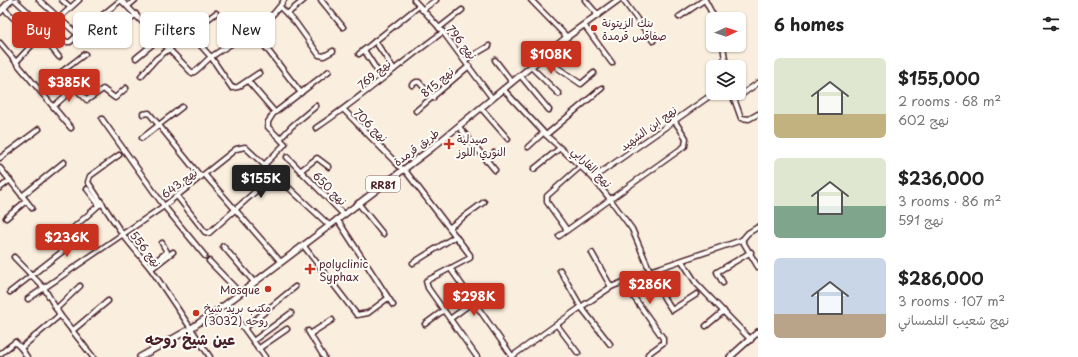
<!DOCTYPE html>
<html lang="en">
<head>
<meta charset="utf-8">
<style>
  :root { --surface:#fff; --page:#f2f2f2; --text:#222; --muted:#767676; --accent:#c8321e }
  body { margin:0; font-family:"Playpen Sans","Playpen Sans Arabic",sans-serif; background:var(--page); color:var(--text); height:100vh; display:flex; flex-direction:column; font-size:15px; white-space:nowrap }
  * { box-sizing:border-box; margin:0 }
  p { font-size:13px; color:var(--muted) }
  .icon { flex:none; width:22px; height:22px; fill:none; stroke:currentColor; stroke-width:2; stroke-linecap:round; stroke-linejoin:round }
  .map { position:relative; flex:1; overflow:hidden }
  .panel { display:flex; flex-direction:column; background:var(--surface); width:320px }
  .panel>* { flex:none }
  .guide { position:absolute; left:12px; top:12px; width:380px; height:36px; display:flex; gap:8px }
  .needle { width:26px; rotate:87deg }
  .buttons { position:absolute; left:706px; top:12px; display:grid; gap:8px }
  .buttons a { display:grid; place-items:center; width:40px; height:40px; border-radius:6px; background:var(--surface); box-shadow:0 1px 3px #0004; font-size:20px }
  .price { position:absolute; translate:-50% -34px; padding:0 9px; border-radius:4px; background:var(--accent); color:#fff; font-size:13px; line-height:26px; filter:drop-shadow(0 1px 2px #0008) }
  .price::after { content:''; position:absolute; left:50%; top:24px; width:12px; height:9px; margin-left:-6px; background:inherit; clip-path:polygon(0 0,100% 0,50% 100%) }
  .price.on { background:#222; color:#fff }
  ul { padding:0; list-style:none }
  li { display:flex; align-items:center; gap:12px; height:100px; padding:0 16px }
  li span { display:grid; place-items:center; flex:none; width:112px; height:80px; border-radius:6px; color:#555 }
  li>.icon { margin-inline-start:auto }
  span .icon { width:48px; height:48px; fill:#fffc; stroke-width:1 }
  li b { font-size:17px }
  h2 { display:flex; justify-content:space-between; align-items:center; height:48px; padding:0 16px; font-size:17px }
  .chip { padding:0 14px; border-radius:6px; background:var(--surface); box-shadow:0 1px 3px #0004; font-size:14px; line-height:36px }
  .chip.on { background:var(--accent); color:#fff }
  main { display:flex; flex:1; min-height:0 }
  .map>svg:first-child { display:block }
  .lines { fill:none; stroke-linecap:round; stroke-linejoin:round }
  .minor-casing { stroke:#4a1f2b; stroke-width:7 }
  .major-casing { stroke:#4a1f2b; stroke-width:8 }
  .minor { stroke:#fdfcf7; stroke-width:4 }
  .major { stroke:#fdfcf7; stroke-width:5 }
  .poi-dot { fill:#c8321e; stroke:#fdfcf7; stroke-width:1.5 }
  .labels { text-anchor:middle; dominant-baseline:central; stroke-width:4; stroke-linejoin:round; paint-order:stroke }
  .shield { fill:#fdfcf7; stroke:#806168; stroke-width:1 }
  .shield-label { font-size:10px; font-weight:bold; fill:#4a1f2b }
  .poi-label { font-size:11px; fill:#4a1f2b; stroke:#fdfcf7; text-anchor:start }
  .street-label { font-size:11px; fill:#4a1f2b; stroke:#fdfcf7 }
  .district-label { font-size:15px; font-weight:bold; fill:#4a1f2b; stroke:#fdfcf7 }
</style>
</head>
<body>
<main>
<div class="map">
<svg width="758" height="357" viewBox="0 0 758 357">
  <rect width="100%" height="100%" fill="#faefde"/>
  <filter id="ink" filterUnits="userSpaceOnUse"><feTurbulence type="fractalNoise" baseFrequency=".025" numOctaves="2"/><feDisplacementMap in="SourceGraphic" scale="8" xChannelSelector="R" yChannelSelector="G"/><feConvolveMatrix kernelMatrix="1 2 1 2 8 2 1 2 1" color-interpolation-filters="sRGB"/></filter>
  <g filter="url(#ink)">
    <g class="lines">
      <defs>
        <g id="minor">
          <path d="M15 0 47 29"/>
          <path d="M39 0 78 35 121 0"/>
          <path d="M62 0 70 7"/>
          <path d="M121 0 192 73C199 70 204 62 211 57 236 39 268 27 284 0"/>
          <path d="M321 0 343 27"/>
          <path d="M414 0 443 32 492 98"/>
          <path d="M531 0 567 37"/>
          <path d="M585 0 598 15"/>
          <path d="M623 0 653 41"/>
          <path d="M705 0 715 19"/>
          <path d="M128 6 135 0"/>
          <path d="M3 8 22 26"/>
          <path d="M281 8 296 23 319 55 324 56 333 51"/>
          <path d="M422 10 436 0"/>
          <path d="M287 14 304 0"/>
          <path d="M679 17 704 0"/>
          <path d="M584 25 612 63"/>
          <path d="M51 26 66 42H70L78 35"/>
          <path d="M439 28 462 10"/>
          <path d="M253 31 301 93"/>
          <path d="M152 32 171 15"/>
          <path d="M190 34 211 57 232 88 238 87 259 73"/>
          <path d="M41 35 59 57"/>
          <path d="M106 41 136 14"/>
          <path d="M375 41 394 69"/>
          <path d="M0 43 71 128"/>
          <path d="M723 45 726 67"/>
          <path d="M364 50 382 78"/>
          <path d="M359 54 419 6"/>
          <path d="M545 55 558 68 581 84 594 73"/>
          <path d="M136 58 159 39"/>
          <path d="M465 60 489 46"/>
          <path d="M495 60 512 82"/>
          <path d="M17 61 47 29 79 0"/>
          <path d="M531 67 559 94"/>
          <path d="M520 75 549 110"/>
          <path d="M141 76 156 59 216 13"/>
          <path d="M248 81 273 110"/>
          <path d="M412 85 416 82H419L433 98"/>
          <path d="M39 89 85 54"/>
          <path d="M503 89 546 135 593 178 610 199 632 229 650 271"/>
          <path d="M732 93 741 118 749 119 758 114"/>
          <path d="M734 100 758 83"/>
          <path d="M54 106 73 89H76L87 100 103 89 115 98 126 88"/>
          <path d="M481 108 508 139"/>
          <path d="M344 110 403 170"/>
          <path d="M416 111 469 66"/>
          <path d="M143 114 149 113 201 177"/>
          <path d="M102 119 164 206 205 256"/>
          <path d="M459 127 495 170"/>
          <path d="M316 128C360 99 400 63 443 32"/>
          <path d="M546 135 602 88"/>
          <path d="M142 138 182 107"/>
          <path d="M281 138 292 126 316 106"/>
          <path d="M528 147 543 133"/>
          <path d="M119 155 90 176 88 182 123 235 151 269 210 357"/>
          <path d="M287 157 343 214"/>
          <path d="M0 158 39 129"/>
          <path d="M486 161 494 153"/>
          <path d="M264 165 285 144 268 127V122L273 114 329 71"/>
          <path d="M0 168 32 208"/>
          <path d="M404 169 470 255V258L426 281 428 288 477 357"/>
          <path d="M534 169 560 148"/>
          <path d="M300 171 317 158 329 167"/>
          <path d="M205 175 281 262"/>
          <path d="M593 178 714 93"/>
          <path d="M0 188 10 180"/>
          <path d="M87 189 99 205"/>
          <path d="M22 196 64 162"/>
          <path d="M177 196 205 232 209 233 275 174"/>
          <path d="M358 203 383 234"/>
          <path d="M6 218 26 201"/>
          <path d="M337 219 393 305"/>
          <path d="M450 227 484 202"/>
          <path d="M567 230 547 202V196L581 166"/>
          <path d="M559 236 685 146 686 138 674 120"/>
          <path d="M742 240 758 267"/>
          <path d="M742 240 748 233 758 227"/>
          <path d="M303 245 357 315 368 313 388 298"/>
          <path d="M223 246 254 282"/>
          <path d="M592 253 611 287"/>
          <path d="M14 257 44 288 60 315 93 357"/>
          <path d="M209 261 240 293"/>
          <path d="M682 261 696 283 751 340"/>
          <path d="M413 263 456 236"/>
          <path d="M149 266 167 252 162 243"/>
          <path d="M450 268 512 356"/>
          <path d="M151 269 173 252"/>
          <path d="M560 270 581 307 610 344"/>
          <path d="M653 270 664 298 672 310 697 294"/>
          <path d="M623 282 663 338V343L648 354V357"/>
          <path d="M723 283 717 272 751 252"/>
          <path d="M10 292 76 241 71 230 99 205 103 204"/>
          <path d="M28 299 164 206 236 149 245 147 329 225"/>
          <path d="M226 304 265 357"/>
          <path d="M56 309 80 286"/>
          <path d="M450 319 473 302"/>
          <path d="M425 324 444 310"/>
          <path d="M557 325 578 353"/>
          <path d="M706 326 724 311"/>
          <path d="M245 328 295 287"/>
          <path d="M72 331 108 301"/>
          <path d="M308 331 324 357"/>
          <path d="M310 334 332 320"/>
          <path d="M253 341 291 313"/>
          <path d="M258 349 287 329"/>
          <path d="M0 354 15 342 21 348"/>
          <path d="M27 357 21 348 60 315"/>
          <path d="M511 357 581 307 611 287 650 271 742 240"/>
        </g>
        <g id="major">
          <path d="M0 12 11 0"/>
          <path d="M140 357 190 329 226 304 432 148 567 37 618 0"/>
          <path d="M730 357 758 332"/>
        </g>
      </defs>
      <!-- minor casing -->
      <use href="#minor" class="minor-casing"/>
      <!-- major casing -->
      <use href="#major" class="major-casing"/>
      <!-- minor -->
      <use href="#minor" class="minor"/>
      <!-- major -->
      <use href="#major" class="major"/>
    </g>
  </g>
  <!-- markers -->
  <g class="poi-dot">
    <circle cx="594" cy="28" r="4"/>
    <path d="M447 138h4v4h4v4h-4v4h-4v-4h-4v-4h4z"/>
    <path d="M308 263h4v4h4v4h-4v4h-4v-4h-4v-4h4z"/>
    <circle cx="268" cy="289" r="4"/>
    <circle cx="196" cy="313" r="4"/>
  </g>
  <g class="labels">
    <!-- shield labels -->
    <rect class="shield" x="366" y="176" width="34" height="16" rx="3"/>
    <g class="shield-label">
      <text x="383" y="184">RR81</text>
    </g>
    <!-- poi labels -->
    <g class="poi-label">
      <text x="602" y="22">بنك الزيتونة<tspan x="602" dy="13">صفاقس قرمدة</tspan></text>
      <text x="457" y="138">صيدلية<tspan x="457" dy="13">النوري اللوز</tspan></text>
      <text x="319" y="263">polyclinic<tspan x="319" dy="13">Syphax</tspan></text>
      <text x="260" y="289" text-anchor="end">Mosque</text>
      <text x="204" y="307">مكتب بريد شيخ<tspan x="204" dy="13">روحه (3032)</tspan></text>
    </g>
    <!-- street labels -->
    <g class="street-label">
      <text transform="translate(462 42) rotate(51)">نهج 796</text>
      <text transform="translate(374 74) rotate(-40)">نهج 769</text>
      <text transform="translate(437 82) rotate(-41)">نهج 815</text>
      <text transform="translate(371 125) rotate(45)">نهج 706</text>
      <text transform="translate(648 128) rotate(-36)">نهج ابن الشهيد</text>
      <text transform="translate(416 147) rotate(-37)">طريق قرمدة</text>
      <text transform="translate(592 167) rotate(46)">نهج الفارابي</text>
      <text transform="translate(179 183) rotate(-37)">نهج 643</text>
      <text transform="translate(330 188) rotate(45)">نهج 650</text>
      <text transform="translate(146 249) rotate(52)">نهج 556</text>
    </g>
    <!-- district labels -->
    <g class="district-label">
      <text x="190" y="338">عين شيخ روحه</text>
    </g>
  </g>
</svg>
<div class="buttons">
<a><svg class="needle" viewBox="-14 -14 28 28"><path d="M0-13l5 13h-10z" fill="#e53935"/><path d="M0 13l5-13h-10z" fill="#767676"/></svg></a>
<a><svg class="icon" aria-label="layers" viewBox="0 0 24 24"><path d="M12 4l9 5-9 5-9-5zM3 14l9 5 9-5"/></svg></a>
</div>
<b class="price" style="left:551px;top:75px">$108K</b>
<b class="price" style="left:69px;top:103px">$385K</b>
<b class="price on" style="left:261px;top:199px">$155K</b>
<b class="price" style="left:67px;top:258px">$236K</b>
<b class="price" style="left:650px;top:305px">$286K</b>
<b class="price" style="left:474px;top:317px">$298K</b>
<div class="guide">
<a class="chip on">Buy</a>
<a class="chip">Rent</a>
<a class="chip">Filters</a>
<a class="chip">New</a>
</div>
</div>
<section class="panel">
<h2>6 homes<svg class="icon" aria-label="filters" viewBox="0 0 24 24"><path d="M4 7h16M4 17h16"/><circle cx="9" cy="7" r="2"/><circle cx="15" cy="17" r="2"/></svg></h2>
<ul>
<li><span style="background:linear-gradient(#dfe7d0 70%,#c2b280 0)"><svg class="icon" aria-label="home" viewBox="0 0 24 24"><path d="M3 11l9-7 9 7M6 9v11h12V9"/></svg></span><div><b>$155,000</b><p>2 rooms · 68 m²</p><p>نهج 602</p></div></li>
<li><span style="background:linear-gradient(#dfe7d0 60%,#7fa58c 0)"><svg class="icon" aria-label="home" viewBox="0 0 24 24"><path d="M3 11l9-7 9 7M6 9v11h12V9"/></svg></span><div><b>$236,000</b><p>3 rooms · 86 m²</p><p>نهج 591</p></div></li>
<li><span style="background:linear-gradient(#c9d6e8 70%,#b9a48a 0)"><svg class="icon" aria-label="home" viewBox="0 0 24 24"><path d="M3 11l9-7 9 7M6 9v11h12V9"/></svg></span><div><b>$286,000</b><p>3 rooms · 107 m²</p><p>نهج شعيب التلمساني</p></div></li>
</ul>
</section>
</main>
</body>
</html>
